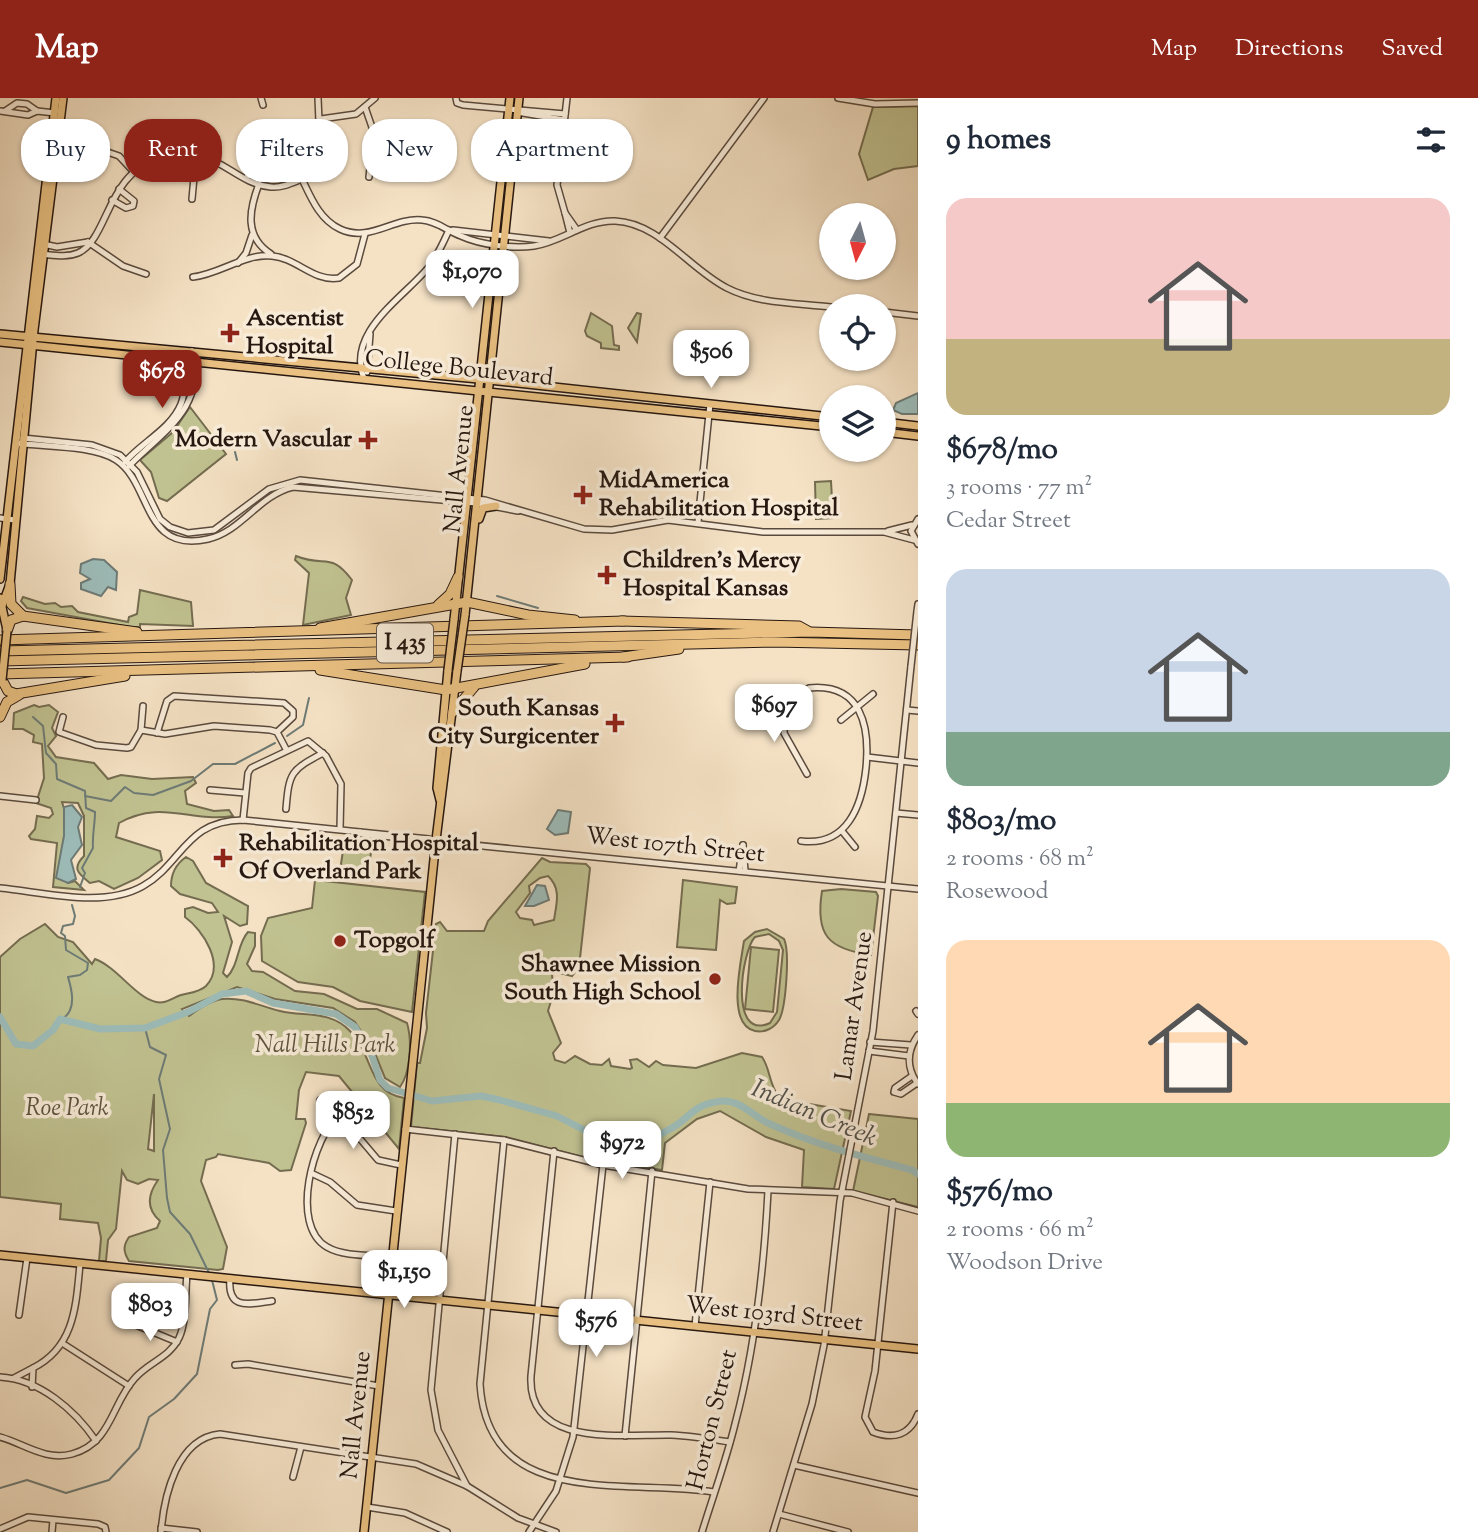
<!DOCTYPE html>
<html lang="en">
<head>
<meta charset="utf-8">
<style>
  :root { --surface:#fff; --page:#f6f6f7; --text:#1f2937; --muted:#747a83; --accent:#8f2418 }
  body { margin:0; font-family:"Sorts Mill Goudy",serif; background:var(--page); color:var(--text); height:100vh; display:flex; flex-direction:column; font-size:26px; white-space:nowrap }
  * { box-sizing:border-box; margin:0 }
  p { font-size:23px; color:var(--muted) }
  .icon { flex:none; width:38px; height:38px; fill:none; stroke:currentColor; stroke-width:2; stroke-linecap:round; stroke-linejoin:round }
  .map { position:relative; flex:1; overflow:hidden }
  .sheet { display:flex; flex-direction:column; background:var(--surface); width:560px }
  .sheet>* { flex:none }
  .banner { position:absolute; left:21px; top:21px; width:665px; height:63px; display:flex; gap:14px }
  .needle { width:46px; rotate:186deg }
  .buttons { position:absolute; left:819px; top:105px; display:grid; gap:14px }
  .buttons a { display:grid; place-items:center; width:77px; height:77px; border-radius:50%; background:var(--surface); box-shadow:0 2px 5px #0004; font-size:35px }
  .price { position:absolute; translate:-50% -60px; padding:0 16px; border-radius:14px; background:#fff; color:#222; font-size:23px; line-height:46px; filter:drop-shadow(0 2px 4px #0008) }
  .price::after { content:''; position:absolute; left:50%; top:42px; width:21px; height:16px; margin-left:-10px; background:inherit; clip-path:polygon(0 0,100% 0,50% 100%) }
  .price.active { background:var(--accent); color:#fff }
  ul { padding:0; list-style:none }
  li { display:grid; align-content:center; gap:14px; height:371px; padding:0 28px }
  li span { display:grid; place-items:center; height:217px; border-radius:21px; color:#555 }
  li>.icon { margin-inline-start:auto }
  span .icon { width:126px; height:126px; fill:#fffc; stroke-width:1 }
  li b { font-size:30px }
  h2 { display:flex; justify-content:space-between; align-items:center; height:84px; padding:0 28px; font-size:30px }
  .tag { padding:0 24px; border-radius:28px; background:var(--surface); box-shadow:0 2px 5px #0004; font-size:24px; line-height:63px }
  .tag.active { background:var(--accent); color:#fff }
  header { display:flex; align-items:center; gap:42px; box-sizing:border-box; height:98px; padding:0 35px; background:var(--accent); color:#fff }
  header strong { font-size:33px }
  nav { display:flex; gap:38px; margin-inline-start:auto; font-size:24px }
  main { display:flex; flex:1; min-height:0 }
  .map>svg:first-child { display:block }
  .green { fill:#c1c291; stroke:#746c50; stroke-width:2; fill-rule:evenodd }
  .water { fill:#9dbdba; stroke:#6d7b76; stroke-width:2 }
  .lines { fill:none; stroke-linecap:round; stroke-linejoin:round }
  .stream { stroke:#6d7b76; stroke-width:2 }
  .river { stroke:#9dbdba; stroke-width:7 }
  .minor-casing { stroke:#5a4a3d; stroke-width:8 }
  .major-casing { stroke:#261710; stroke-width:10 }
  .highway-casing { stroke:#261710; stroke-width:11 }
  .minor { stroke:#f8ecd9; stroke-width:5 }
  .major { stroke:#eac182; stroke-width:7 }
  .highway { stroke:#eac182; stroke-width:9 }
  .minor-bridge-casing { stroke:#5a4a3d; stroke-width:8; stroke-linecap:butt }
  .major-bridge-casing { stroke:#261710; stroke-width:10; stroke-linecap:butt }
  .minor-bridge { stroke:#f8ecd9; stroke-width:5 }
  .major-bridge { stroke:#eac182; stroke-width:7 }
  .poi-dot { fill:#8f2418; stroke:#f8ecd9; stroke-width:2.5 }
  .labels { text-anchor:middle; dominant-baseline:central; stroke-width:7; stroke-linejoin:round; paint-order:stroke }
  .shield { fill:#f8ecd9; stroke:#65574c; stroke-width:2 }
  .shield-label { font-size:23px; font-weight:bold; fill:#261710 }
  .poi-label { font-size:24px; font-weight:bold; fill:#261710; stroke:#f8ecd9; text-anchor:start }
  .street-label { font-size:24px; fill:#261710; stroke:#f8ecd9 }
  .park-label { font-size:24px; font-style:italic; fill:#5c533d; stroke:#f8ecd9 }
  .water-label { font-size:26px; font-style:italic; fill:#50514c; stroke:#f8ecd9 }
</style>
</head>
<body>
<header>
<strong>Map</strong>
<nav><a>Map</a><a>Directions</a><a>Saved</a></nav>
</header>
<main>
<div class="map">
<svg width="918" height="1434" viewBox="0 0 918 1434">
  <rect width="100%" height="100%" fill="#f5e2c5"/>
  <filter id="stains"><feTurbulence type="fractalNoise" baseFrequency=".00286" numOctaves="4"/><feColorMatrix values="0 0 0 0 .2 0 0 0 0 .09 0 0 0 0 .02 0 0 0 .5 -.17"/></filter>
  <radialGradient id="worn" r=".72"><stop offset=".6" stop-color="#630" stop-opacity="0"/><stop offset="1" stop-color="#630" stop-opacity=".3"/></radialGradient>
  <!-- green -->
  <g class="green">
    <path d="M918 8V68L894 71 868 82 859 56 873 9Z"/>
    <path d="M591 215 612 228 614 247 619 248V252L601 250V245L587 238 585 233Z"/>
    <path d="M637 215 641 216 637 244 628 230Z"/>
    <path d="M190 309 226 356 167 403 159 400 151 374 140 362 173 334Z"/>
    <path d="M831 383 833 420 816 421 815 384Z"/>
    <path d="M296 458C326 470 330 453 352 482L346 500 351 517 303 527 309 475 295 462Z"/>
    <path d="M140 492 191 504 193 528 140 526V529H130L27 510 21 503 23 499 45 506 55 505 61 509 72 508 78 514 128 524 129 519 137 516Z"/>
    <path d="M34 607 39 609 49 607 58 614 52 630 56 638 48 648 56 659 94 665 108 681 121 677 152 681 193 679 196 685 185 693 187 706 214 713 229 712 233 718C190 725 162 701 119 725L116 739 160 753 162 762 138 780 114 791 99 783 90 785C79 776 71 771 84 758V718L78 705 62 704 67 720 59 770 68 785 75 783 84 792 53 789 57 745 31 741 29 738 35 731 37 718 49 720 53 716 51 710 36 705 44 680 42 646 33 644 34 637 23 631H13L14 615Z"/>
    <path d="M344 746 367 748 366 752 371 755 368 773 371 782 339 779Z"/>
    <path d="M186 759 193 763 206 785 248 808 247 826 240 828 224 818 232 844 223 875 227 879C239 867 237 846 248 834L255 835V848L247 866 252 873 263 874 295 893 324 896 357 911H377L407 925C412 942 411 974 400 989L385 980 374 953 355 924 333 910 275 901 237 889 182 911 189 918C199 911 210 903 222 901 244 899 259 908 280 913 305 919 330 912 350 933 374 957 367 994 404 1000L399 1051 339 978 306 974 299 992 296 1021H305L306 1025 291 1072 280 1073 269 1065 218 1056 216 1059 206 1062 201 1083 227 1149 223 1171 218 1172 129 1163C123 1153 123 1148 129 1139L157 1130 160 1123C145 1110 148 1096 158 1082L149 1081 138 1086 127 1082 122 1073 116 1131 108 1142 106 1163H99L101 1140 98 1125 60 1121 61 1106 0 1099V859L20 841 45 826 58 839 73 844 92 866 95 861C117 869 136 900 156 904 166 906 172 900 181 897 189 895 200 894 206 888 226 867 203 832 185 819V811L193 809 208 815 218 814 212 805 180 796 171 788C171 777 176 766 186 759ZM154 996V1053L148 1051Z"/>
    <path d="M542 760 550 764 586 766 590 770 579 869 572 878 556 874 552 877 554 893 548 913 561 945 553 955 555 962 565 965 575 958 590 966 602 967 609 961 611 968 630 971 632 970 630 962 637 961 649 969 656 963 663 967 696 970 742 955 762 959C771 972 768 985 780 1001L851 1013 834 1091 802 1089 804 1052 766 1039 720 1013 697 1021 665 1045 662 1072 590 1061 506 1039 411 1029 417 965H420L427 930 426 915 436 826 440 824 447 833H484L488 823ZM548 778C562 791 556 807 554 822L534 827 532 822 520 820 516 814 530 795 529 788 540 780Z"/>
    <path d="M315 782 425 794 412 914 360 903 333 889 298 884 262 863 261 838 268 820 312 810Z"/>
    <path d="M683 782 737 789 735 805 727 806 720 802 716 852 677 849Z"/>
    <path d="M841 791 876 794 878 798 871 857C828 851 815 837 822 793Z"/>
    <path d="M767 831 784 841C790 853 786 910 779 922 774 930 765 935 755 933 726 927 741 864 744 843L755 834ZM769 836 779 843 783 852 777 914 770 925C728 944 742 852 755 839Z"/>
    <path d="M751 849 779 852 773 914 745 911Z"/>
    <path d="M869 1016 918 1021V1109L853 1093Z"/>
  </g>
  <!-- water -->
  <g class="water">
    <path d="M918 295V316H902L893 312 896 305Z"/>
    <path d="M93 461 104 462 117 474 116 492 108 489 101 498 81 491V485L90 481 80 475 81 466Z"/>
    <path d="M72 707 82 719 78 729 82 747 71 762 76 781 68 785 56 780 64 738V709Z"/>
    <path d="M558 712 571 714 568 735 555 737 547 731Z"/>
    <path d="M537 787 545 788 549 802 534 808H525Z"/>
  </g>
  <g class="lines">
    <!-- stream -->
    <g class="stream">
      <path d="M235 354 237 362"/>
      <path d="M497 498 538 510"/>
      <path d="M33 619 43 628 46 655 56 666 57 681 85 693 86 710 95 714C95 727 92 737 93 750L82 770 85 775 80 789"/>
      <path d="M287 638 303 627 309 600"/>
      <path d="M85 698 111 703 125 689 134 695 153 697 191 683 213 666H235L275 645"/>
      <path d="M62 921C78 912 71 889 68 879L80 877 87 872 88 865 66 852 65 838 61 835 63 828 73 826 75 818 72 807"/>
      <path d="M145 930 150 949 166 957 159 981 170 1031 163 1052 167 1100 170 1114 190 1136 210 1177"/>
      <path d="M0 1390 27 1382 66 1395 109 1382 139 1350 149 1319 174 1301 197 1276 210 1211 217 1202 212 1182"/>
    </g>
    <!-- river -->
    <path class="river" d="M0 919 16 946 33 948 53 932 60 921 100 931 145 930 188 914 222 896 246 893 273 905 336 916 355 929 372 958 380 982 388 990 432 1003 481 998 500 1002 557 1018 623 1052C640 1047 656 1039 672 1030 691 1019 693 1006 722 1003 741 1002 754 1019 770 1026 816 1047 863 1059 912 1072L918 1076"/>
    <defs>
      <g id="minor">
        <path d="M261 0 263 7"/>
        <path d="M456 0 457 5 463 7 565 16"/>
        <path d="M838 0 875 6 918 5"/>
        <path d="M365 9 374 35 369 79"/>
        <path d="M0 13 28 17 37 13 55 15"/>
        <path d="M5 13 17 5 27 6 37 13"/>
        <path d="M517 14 564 22"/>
        <path d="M321 21 356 16 375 0"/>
        <path d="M96 50 119 58 134 74"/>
        <path d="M247 79 257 62"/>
        <path d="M302 81C311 100 320 122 340 131 370 145 393 119 422 122 437 123 447 133 461 138 481 147 513 151 534 148 562 144 585 122 615 123 660 125 689 171 727 190 758 206 797 205 831 209"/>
        <path d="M302 81 320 47 318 0"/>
        <path d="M259 86C249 112 244 139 271 156"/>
        <path d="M192 101 196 57"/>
        <path d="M112 102 126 110 133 108 134 103 119 91"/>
        <path d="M565 115 557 87 567 0"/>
        <path d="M453 132 549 143"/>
        <path d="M570 135 565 115 577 132"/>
        <path d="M660 140 764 0"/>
        <path d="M88 144 123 168 146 176"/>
        <path d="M43 146 57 149 88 144"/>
        <path d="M40 156C53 157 66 160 78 155 109 141 106 75 160 60 216 43 230 85 271 89 282 90 292 85 302 81"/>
        <path d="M238 165 246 155 252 137"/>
        <path d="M193 179C220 176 245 155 272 158 297 160 313 184 339 180L357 166 365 136"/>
        <path d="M884 214 918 218"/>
        <path d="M367 274 370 236"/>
        <path d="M364 281C346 234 402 201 428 170 437 159 443 145 449 132"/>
        <path d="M23 340 92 347 120 357 137 374 160 421 170 429 188 435 214 432 269 391 300 382 485 402 584 431 612 432 668 422 763 434H884L914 442"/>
        <path d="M16 345C43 349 93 347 116 362 152 385 142 456 208 441 241 434 259 397 293 389L476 405 518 413"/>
        <path d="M125 364C142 344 171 331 181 306 188 288 184 269 192 253"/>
        <path d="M129 368C162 334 207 310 192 253"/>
        <path d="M0 420 15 422"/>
        <path d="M918 421 911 433 918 446"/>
        <path d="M698 424 710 306"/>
        <path d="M888 433 912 427"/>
        <path d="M917 513 918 506"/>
        <path d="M907 612 918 613"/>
        <path d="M63 619 59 634 96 647 127 650 131 649 141 632 143 608"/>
        <path d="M841 622 873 596"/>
        <path d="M141 632 165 636 214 628 270 632 277 634 286 651"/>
        <path d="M157 635 167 603 174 598 284 605 293 613V619L277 634"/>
        <path d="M867 659 918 665"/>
        <path d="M210 692 245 695"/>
        <path d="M0 698 36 702"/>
        <path d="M286 711C289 674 291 672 323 655"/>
        <path d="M896 715 918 717"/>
        <path d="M243 722 248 675 251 670 308 643 326 658 341 686 340 731"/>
        <path d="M842 733 855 749"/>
        <path d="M360 734 429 741"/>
        <path d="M801 743C847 749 862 708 866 670 870 629 862 585 809 590L785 607 784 635 807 676"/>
        <path d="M743 747 745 773"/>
        <path d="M739 773 743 747"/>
        <path d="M0 790C43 794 103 811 143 788 182 766 186 722 243 722L360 734 362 736 918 791"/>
        <path d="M916 913 918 916"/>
        <path d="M918 937C907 953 906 970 918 986"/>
        <path d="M870 944 911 947"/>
        <path d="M869 953 909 958"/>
        <path d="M912 978 895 990 894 994 901 996 917 985"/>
        <path d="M320 1002 339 1016 378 1062 401 1067"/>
        <path d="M339 1016C313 1040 289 1127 327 1149 344 1159 372 1157 392 1159"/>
        <path d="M405 1031 504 1042 603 1067 748 1091 852 1095 918 1113"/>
        <path d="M455 1036 431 1292 438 1332 467 1388"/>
        <path d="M504 1042 480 1286C488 1414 629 1380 714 1394"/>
        <path d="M554 1053 531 1278C527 1351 623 1336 671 1337 691 1338 710 1341 730 1344"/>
        <path d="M311 1075 330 1084 357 1107 396 1113"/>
        <path d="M893 1104 875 1273 865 1319 873 1334C894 1342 910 1337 918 1316"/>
        <path d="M230 1180C227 1213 249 1206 272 1203"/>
        <path d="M19 1217 27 1160"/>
        <path d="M131 1225 177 1244"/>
        <path d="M695 1228 710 1084"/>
        <path d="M62 1245 129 1288"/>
        <path d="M235 1267 248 1266 379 1288"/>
        <path d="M0 1279C39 1281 75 1312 96 1343"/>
        <path d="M14 1280 33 1270"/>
        <path d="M32 1289 33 1270C75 1249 76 1207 80 1166"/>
        <path d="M625 1338 652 1073"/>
        <path d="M0 1339C25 1346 45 1363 72 1356 112 1345 111 1306 135 1280 149 1264 169 1260 179 1240 187 1223 185 1196 187 1176"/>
        <path d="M794 1367 918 1395"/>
        <path d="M293 1379 301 1349"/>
        <path d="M367 1409 405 1415 447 1434"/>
        <path d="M779 1416 848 1434"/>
        <path d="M161 1430 197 1434"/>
        <path d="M0 1431 28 1419 98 1426 105 1429 106 1434"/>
        <path d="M52 1434 53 1422"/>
        <path d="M161 1434C164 1398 177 1340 220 1336L416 1366 467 1388 518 1420 556 1434"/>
        <path d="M529 1434 556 1393 573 1339 603 1067"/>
        <path d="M702 1434C713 1398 726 1363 735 1326 755 1251 764 1170 768 1093"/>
        <path d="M773 1434 812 1306 824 1247 840 1103 873 933 911 568"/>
      </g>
      <g id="major">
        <path d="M0 236 489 282 831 319"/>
        <path d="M0 244 831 329"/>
        <path d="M884 324 918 328"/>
        <path d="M884 334 918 338"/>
        <path d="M479 421 483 410 496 408"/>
        <path d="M0 481 56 0"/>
        <path d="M0 500 7 532"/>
        <path d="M0 513 10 486 34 232 63 0"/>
        <path d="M465 517 519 0"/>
        <path d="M454 522 510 0"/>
        <path d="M440 702 437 690 448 572"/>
        <path d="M0 1157 918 1251"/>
        <path d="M364 1434 436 742 457 573"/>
      </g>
      <g id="highway">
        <path d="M10 486 11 506 23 518"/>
        <path d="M438 507 450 496 458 479"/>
        <path d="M621 523 799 528 808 533"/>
        <path d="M320 530 467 504 528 517 575 522"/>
        <path d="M7 533 11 522 23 518 137 534"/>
        <path d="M0 542 624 523"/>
        <path d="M0 553 810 534 918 537"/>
        <path d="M623 559 679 551"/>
        <path d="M0 563 774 544 918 547"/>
        <path d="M320 572 446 592 585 566"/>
        <path d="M0 576 628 559"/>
        <path d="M2 582 8 593 16 596 125 578"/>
        <path d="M453 614 474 589"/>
        <path d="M0 619 7 604 19 597"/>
      </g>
    </defs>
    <!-- minor casing -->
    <use href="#minor" class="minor-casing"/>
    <!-- major casing -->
    <use href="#major" class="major-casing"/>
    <!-- highway casing -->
    <use href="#highway" class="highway-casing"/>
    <!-- minor -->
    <use href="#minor" class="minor"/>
    <!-- major -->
    <use href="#major" class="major"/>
    <!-- highway -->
    <use href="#highway" class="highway"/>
    <defs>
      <path id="minor-bridge" d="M911 568 917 513"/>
      <g id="major-bridge">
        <path d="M448 572 454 522"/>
        <path d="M457 573 465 517"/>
        <path d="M2 582 7 533"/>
      </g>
    </defs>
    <!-- minor-bridge casing -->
    <use href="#minor-bridge" class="minor-bridge-casing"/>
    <!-- major-bridge casing -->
    <use href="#major-bridge" class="major-bridge-casing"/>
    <!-- minor-bridge -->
    <use href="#minor-bridge" class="minor-bridge"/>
    <!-- major-bridge -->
    <use href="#major-bridge" class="major-bridge"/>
  </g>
  <!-- markers -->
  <g class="poi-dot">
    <path d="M226.5 224.5h7v7h7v7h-7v7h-7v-7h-7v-7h7z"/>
    <path d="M364.5 331.5h7v7h7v7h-7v7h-7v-7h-7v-7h7z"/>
    <path d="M579.5 386.5h7v7h7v7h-7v7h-7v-7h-7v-7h7z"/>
    <path d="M603.5 466.5h7v7h7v7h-7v7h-7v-7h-7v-7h7z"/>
    <path d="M611.5 614.5h7v7h7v7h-7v7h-7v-7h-7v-7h7z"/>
    <path d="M219.5 749.5h7v7h7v7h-7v7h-7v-7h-7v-7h7z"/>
    <circle cx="340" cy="843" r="7"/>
    <circle cx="715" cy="881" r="7"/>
  </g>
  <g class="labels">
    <!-- shield labels -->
    <rect class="shield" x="377" y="525.5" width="56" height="39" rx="5"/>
    <g class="shield-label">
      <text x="405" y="545">I 435</text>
    </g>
    <!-- poi labels -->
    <g class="poi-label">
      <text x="246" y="221">Ascentist<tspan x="246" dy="28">Hospital</tspan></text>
      <text x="352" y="342" text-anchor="end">Modern Vascular</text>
      <text x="599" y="383">MidAmerica<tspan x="599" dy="28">Rehabilitation Hospital</tspan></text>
      <text x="623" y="463">Children's Mercy<tspan x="623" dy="28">Hospital Kansas</tspan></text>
      <text x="599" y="611" text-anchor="end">South Kansas<tspan x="599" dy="28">City Surgicenter</tspan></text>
      <text x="239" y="746">Rehabilitation Hospital<tspan x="239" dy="28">Of Overland Park</tspan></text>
      <text x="354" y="843">Topgolf</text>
      <text x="701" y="867" text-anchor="end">Shawnee Mission<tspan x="701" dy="28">South High School</tspan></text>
    </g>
    <!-- street labels -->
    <g class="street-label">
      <text transform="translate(459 271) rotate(6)">College Boulevard</text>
      <text transform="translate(460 371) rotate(-84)">Nall Avenue</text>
      <text transform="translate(675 748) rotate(6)">West 107th Street</text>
      <text transform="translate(855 908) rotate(-82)">Lamar Avenue</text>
      <text transform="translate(774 1217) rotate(6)">West 103rd Street</text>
      <text transform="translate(357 1317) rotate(-84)">Nall Avenue</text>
      <text transform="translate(713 1322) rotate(-76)">Horton Street</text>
    </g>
    <!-- park labels -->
    <g class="park-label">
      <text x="325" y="948">Nall Hills Park</text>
      <text x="67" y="1011">Roe Park</text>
    </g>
    <!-- water labels -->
    <g class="water-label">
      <text transform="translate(814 1016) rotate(23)">Indian Creek</text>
    </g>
  </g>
  <rect width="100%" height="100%" filter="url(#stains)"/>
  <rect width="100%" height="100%" fill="url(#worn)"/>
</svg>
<div class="buttons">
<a><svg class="needle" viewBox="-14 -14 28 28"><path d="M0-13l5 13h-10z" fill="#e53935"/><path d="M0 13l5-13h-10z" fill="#747a83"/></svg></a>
<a><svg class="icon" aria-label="locate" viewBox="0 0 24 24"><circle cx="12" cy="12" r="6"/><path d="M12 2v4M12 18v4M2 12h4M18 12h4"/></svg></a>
<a><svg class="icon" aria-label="layers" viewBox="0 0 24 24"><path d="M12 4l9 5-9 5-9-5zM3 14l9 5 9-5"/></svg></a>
</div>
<b class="price" style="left:472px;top:212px">$1,070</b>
<b class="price" style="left:711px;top:292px">$506</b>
<b class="price active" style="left:162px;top:312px">$678</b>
<b class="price" style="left:774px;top:646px">$697</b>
<b class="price" style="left:353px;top:1053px">$852</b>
<b class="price" style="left:622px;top:1083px">$972</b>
<b class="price" style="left:404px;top:1212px">$1,150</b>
<b class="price" style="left:150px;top:1245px">$803</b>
<b class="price" style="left:596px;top:1261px">$576</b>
<div class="banner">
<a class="tag">Buy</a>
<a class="tag active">Rent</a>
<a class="tag">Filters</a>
<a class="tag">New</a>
<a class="tag">Apartment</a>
</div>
</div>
<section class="sheet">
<h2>9 homes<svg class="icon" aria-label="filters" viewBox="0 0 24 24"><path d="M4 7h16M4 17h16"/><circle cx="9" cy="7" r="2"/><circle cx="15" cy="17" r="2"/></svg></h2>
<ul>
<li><span style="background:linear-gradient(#f6c9c9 65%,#c2b280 0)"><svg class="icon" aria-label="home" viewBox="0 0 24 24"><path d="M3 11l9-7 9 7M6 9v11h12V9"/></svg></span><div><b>$678/mo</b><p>3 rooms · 77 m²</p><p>Cedar Street</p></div></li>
<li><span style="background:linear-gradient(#c9d6e8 75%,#7fa58c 0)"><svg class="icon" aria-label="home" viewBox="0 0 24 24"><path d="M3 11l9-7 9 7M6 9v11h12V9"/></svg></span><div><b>$803/mo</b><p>2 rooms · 68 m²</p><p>Rosewood</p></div></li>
<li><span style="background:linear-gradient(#ffd9b3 75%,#8fb573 0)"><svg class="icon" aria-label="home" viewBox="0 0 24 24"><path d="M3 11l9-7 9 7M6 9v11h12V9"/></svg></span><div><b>$576/mo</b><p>2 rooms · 66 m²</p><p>Woodson Drive</p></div></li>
</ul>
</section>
</main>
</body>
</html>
